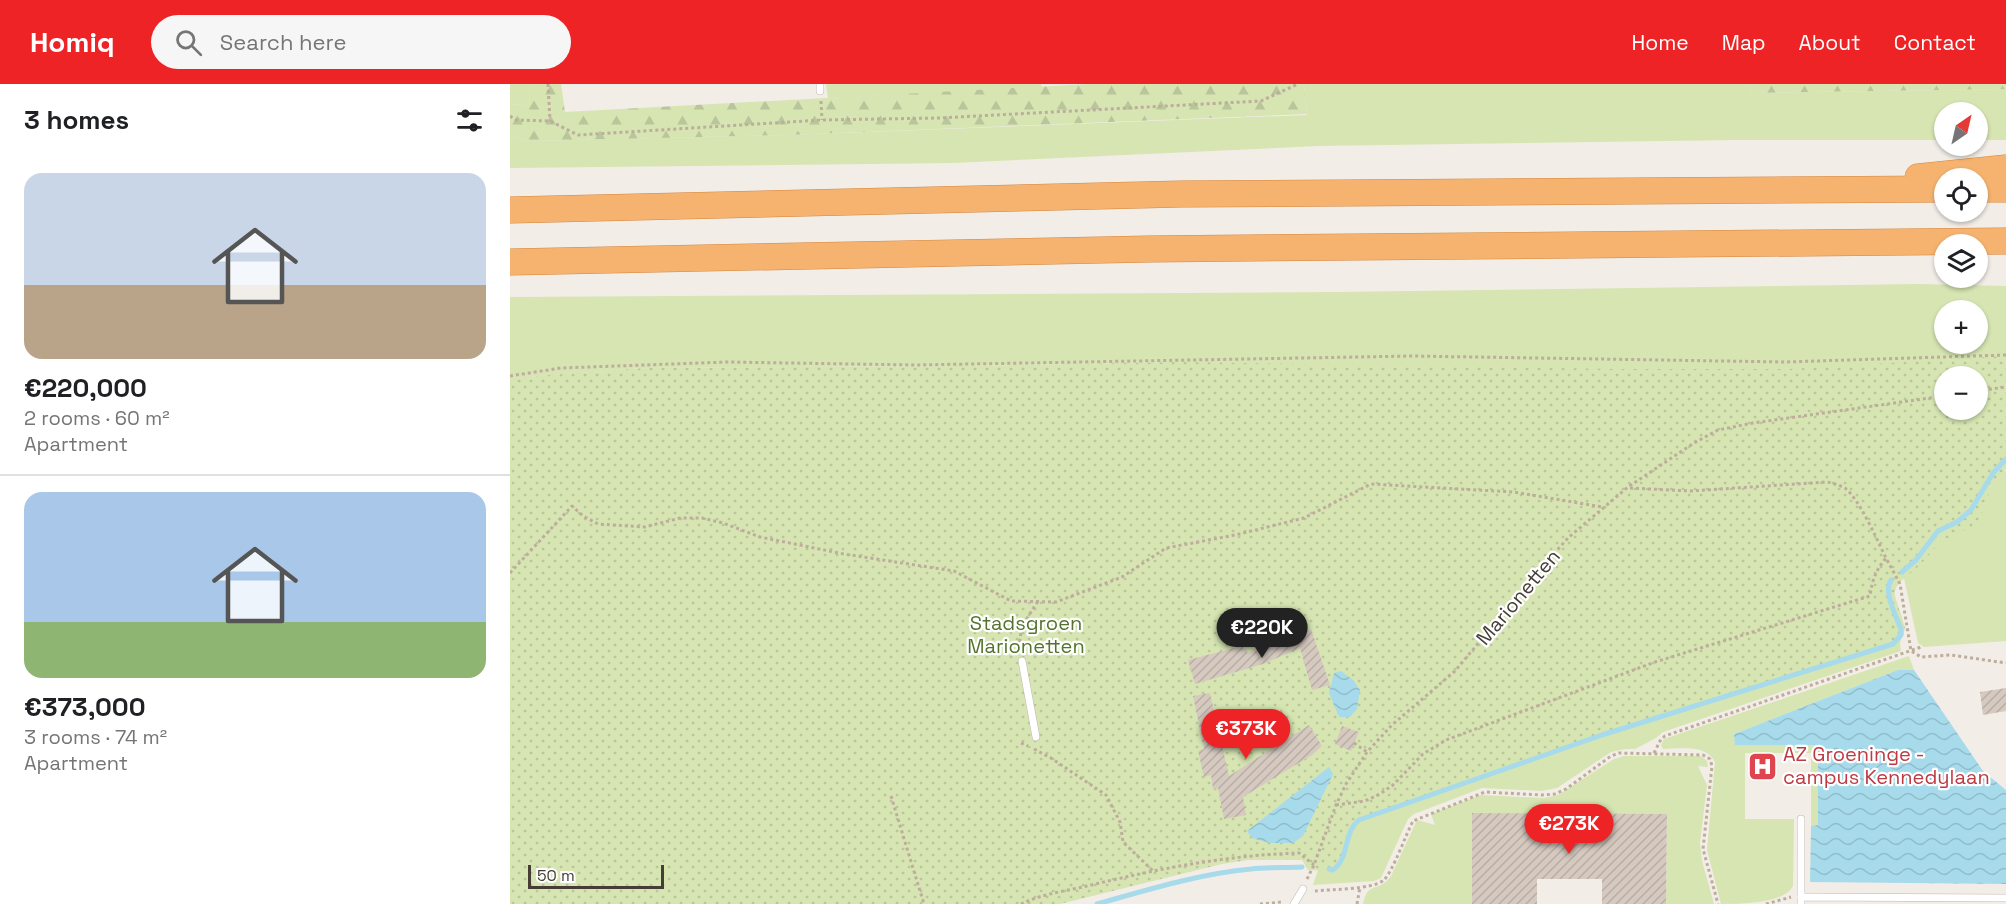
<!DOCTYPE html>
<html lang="en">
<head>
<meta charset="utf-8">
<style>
  :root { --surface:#fff; --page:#f6f6f6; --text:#202124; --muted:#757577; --line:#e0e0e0; --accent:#ed2325 }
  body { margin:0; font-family:"Space Grotesk",sans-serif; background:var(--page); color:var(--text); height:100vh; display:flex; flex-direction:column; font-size:22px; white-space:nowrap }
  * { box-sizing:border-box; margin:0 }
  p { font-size:20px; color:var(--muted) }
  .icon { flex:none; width:33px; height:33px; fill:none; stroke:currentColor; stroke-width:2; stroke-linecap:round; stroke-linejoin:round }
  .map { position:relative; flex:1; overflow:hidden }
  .sheet { display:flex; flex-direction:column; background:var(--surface); width:510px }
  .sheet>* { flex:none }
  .needle { width:39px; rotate:34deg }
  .tools { position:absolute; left:1424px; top:18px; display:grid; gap:12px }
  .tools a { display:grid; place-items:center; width:54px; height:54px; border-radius:50%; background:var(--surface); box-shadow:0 2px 4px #0004; font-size:30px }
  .scale { position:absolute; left:18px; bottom:15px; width:136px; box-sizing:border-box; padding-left:6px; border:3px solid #453d36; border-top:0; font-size:16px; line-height:21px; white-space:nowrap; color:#453d36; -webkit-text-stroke:4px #fff; paint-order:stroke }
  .price { position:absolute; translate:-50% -51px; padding:0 14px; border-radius:21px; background:var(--accent); color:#fff; font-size:20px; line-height:39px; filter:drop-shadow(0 2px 3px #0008) }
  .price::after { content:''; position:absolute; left:50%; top:36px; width:18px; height:14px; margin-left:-9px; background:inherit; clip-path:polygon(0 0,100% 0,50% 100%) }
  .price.on { background:#222; color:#fff }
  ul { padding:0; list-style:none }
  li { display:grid; align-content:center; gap:12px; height:318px; padding:0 24px }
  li+li { border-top:2px solid var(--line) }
  li span { display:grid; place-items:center; height:186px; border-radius:18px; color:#555 }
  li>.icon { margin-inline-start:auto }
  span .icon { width:108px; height:108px; fill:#fffc; stroke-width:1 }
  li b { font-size:26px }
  h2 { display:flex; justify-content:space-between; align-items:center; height:72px; padding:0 24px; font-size:26px }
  header { display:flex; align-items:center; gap:36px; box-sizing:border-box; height:84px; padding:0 30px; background:var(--accent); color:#fff }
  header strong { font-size:28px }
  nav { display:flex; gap:33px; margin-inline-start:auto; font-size:21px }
  .search { width:420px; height:54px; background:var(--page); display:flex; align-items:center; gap:15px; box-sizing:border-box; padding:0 21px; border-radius:33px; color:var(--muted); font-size:22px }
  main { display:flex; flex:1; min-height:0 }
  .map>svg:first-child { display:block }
  .green { fill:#d6e5b2; fill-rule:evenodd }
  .forest { fill:url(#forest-firs) }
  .park { fill:url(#park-dots); fill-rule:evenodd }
  .water { fill:url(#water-waves) }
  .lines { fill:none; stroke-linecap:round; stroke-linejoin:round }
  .stream { stroke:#a7dbec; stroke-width:5 }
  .building { fill:url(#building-hatch) }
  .lane-casing { stroke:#c0b6ad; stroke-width:8 }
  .highway-casing { stroke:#d4863f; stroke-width:27 }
  .path { stroke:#bead9c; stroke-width:3; stroke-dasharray:3 3; stroke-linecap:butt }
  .lane { stroke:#fff; stroke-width:7 }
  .highway { stroke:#f5b36f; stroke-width:26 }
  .labels { text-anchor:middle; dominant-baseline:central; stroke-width:4.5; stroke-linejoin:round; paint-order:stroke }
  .street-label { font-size:20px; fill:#453d36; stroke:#fff }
  .park-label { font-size:20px; fill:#53742d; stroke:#fff }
  .health-label { font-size:20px; fill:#be3a42; stroke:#fff; text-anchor:start }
</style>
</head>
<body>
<header>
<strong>Homiq</strong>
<div class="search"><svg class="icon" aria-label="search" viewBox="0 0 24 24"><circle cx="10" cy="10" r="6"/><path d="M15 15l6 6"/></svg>Search here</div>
<nav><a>Home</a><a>Map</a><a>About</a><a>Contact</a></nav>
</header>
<main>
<section class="sheet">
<h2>3 homes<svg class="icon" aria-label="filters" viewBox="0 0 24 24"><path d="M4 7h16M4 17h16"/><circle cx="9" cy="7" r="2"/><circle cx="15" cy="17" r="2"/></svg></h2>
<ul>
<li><span style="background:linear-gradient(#c9d6e8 60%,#b9a48a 0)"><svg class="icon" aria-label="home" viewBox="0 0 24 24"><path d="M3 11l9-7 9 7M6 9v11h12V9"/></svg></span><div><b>€220,000</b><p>2 rooms · 60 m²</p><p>Apartment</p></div></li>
<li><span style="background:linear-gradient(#a9c7e8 70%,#8fb573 0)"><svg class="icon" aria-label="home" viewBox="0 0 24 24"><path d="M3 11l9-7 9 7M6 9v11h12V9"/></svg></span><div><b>€373,000</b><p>3 rooms · 74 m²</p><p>Apartment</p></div></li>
</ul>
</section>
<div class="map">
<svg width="1496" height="820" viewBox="0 0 1496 820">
  <defs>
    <pattern id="forest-firs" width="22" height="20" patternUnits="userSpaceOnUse" patternTransform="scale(1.5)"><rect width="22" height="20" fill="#d6e5b2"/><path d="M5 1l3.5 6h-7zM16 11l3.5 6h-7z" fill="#b9c59a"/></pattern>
    <pattern id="park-dots" width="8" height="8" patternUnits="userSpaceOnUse" patternTransform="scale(1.5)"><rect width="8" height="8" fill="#d6e5b2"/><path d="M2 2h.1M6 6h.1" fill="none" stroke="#b9c59a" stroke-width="1.8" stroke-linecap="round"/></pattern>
    <pattern id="water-waves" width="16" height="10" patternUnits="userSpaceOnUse" patternTransform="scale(1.5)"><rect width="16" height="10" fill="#a7dbec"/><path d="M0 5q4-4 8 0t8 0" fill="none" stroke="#91bdcb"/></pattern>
    <pattern id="building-hatch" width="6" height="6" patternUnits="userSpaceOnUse" patternTransform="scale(1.5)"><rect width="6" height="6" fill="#d6cac0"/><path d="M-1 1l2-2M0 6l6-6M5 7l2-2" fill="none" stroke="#b9aea6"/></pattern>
  </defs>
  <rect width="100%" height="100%" fill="#f2ede7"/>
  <!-- green -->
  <g class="green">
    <path d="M0 0H19L20 22 2 20 0 15Z"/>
    <path d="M316 0H531L532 4 318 14Z"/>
    <path d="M794 0H1240L1241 9 1496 5V56H1467V28H1434V56H1226L808 62 443 79 0 84V52L20 57 278 51 797 31Z"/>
    <path d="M1409 200 1496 202V293L1434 292 0 336V213L828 208ZM1434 226H1467V260H1434ZM670 278 3 294 135 284 453 282Z"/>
    <path d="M1434 326H1467L1487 375 1471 431 1482 401 1494 387H1496V557L1414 563 1408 559 1394 494C1374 512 1392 522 1394 543 1395 554 1388 553 1391 567L1153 648 1146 654 1125 665H1115L1101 668 1047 704 1032 707 972 704 904 730 898 735 871 794 864 797 803 801 823 742Z"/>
    <path d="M1399 572 1404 586H1388L1224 650 1226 661H1308V742H1301V669H1235V735H1284L1283 802C1274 820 1229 820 1211 820L1197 766 1205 678C1196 660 1171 665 1153 665L1151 661 1154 655Z"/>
    <path d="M1114 672H1191L1197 677 1198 683 1188 682 1197 701 1190 759 1192 777 1204 820H1156L1157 730H962V820H853C858 796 868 810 881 792L907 736 925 741 921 730 971 711 1034 714 1048 711 1104 675Z"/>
  </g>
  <!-- forest -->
  <g class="forest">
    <path d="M19 0H51L55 28 579 0H794L797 30 278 51 20 57 0 52V15L2 20 20 22Z"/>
    <path d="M1240 0H1496V5L1241 9Z"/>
  </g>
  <!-- park -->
  <path class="park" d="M1496 272V385L1482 401 1471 432 1464 442 1431 457 1410 481 1386 501 1384 509 1395 544 1393 552 1383 562 1093 653 850 737C833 748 842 777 823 787L798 786 792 776H738L712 780 550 820H0V294L135 284 453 282 670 278 1108 285H1279ZM1434 292H1467V326H1434Z"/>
  <!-- water -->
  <g class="water">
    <path d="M1388 586H1404L1473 687 1496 706V800L1300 798 1301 742 1308 741V661H1225L1224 650Z"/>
    <path d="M831 587 843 596 850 606 847 625 840 633H829L819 609 824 589Z"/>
    <path d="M819 683 823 690 793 752 783 759H760L742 754 737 747Z"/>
  </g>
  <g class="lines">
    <!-- stream -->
    <g class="stream">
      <path d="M1392 488 1406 476 1428 447 1447 438 1461 426 1483 389 1496 375"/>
      <path d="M819 785 823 786C840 774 833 748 849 736L1092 651 1383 560 1391 551V545C1386 532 1373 508 1381 496"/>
      <path d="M587 820C637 806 688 790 741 785 758 783 775 784 792 783"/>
    </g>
  </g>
  <!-- building -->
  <g class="building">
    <path d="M801 545 820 601 802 606 790 564 753 580 685 600 678 576 732 562 738 569 790 546 792 549Z"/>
    <path d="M1496 604V627L1473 631 1470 608Z"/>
    <path d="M700 609 719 692 799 641 812 662 802 671 733 713 736 731 714 735 708 704 703 705 701 691 694 693 688 667 694 665 683 612Z"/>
    <path d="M832 642 849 648 841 667 825 660Z"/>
    <path d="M962 729 1157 730 1156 820H1092V795H1027V820H962Z"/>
  </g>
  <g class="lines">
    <defs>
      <g id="lane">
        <path d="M310 0V7"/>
        <path d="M512 577 526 653"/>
        <path d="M1291 735V813"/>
        <path d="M784 820 793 805"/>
        <path d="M1291 820V813L1496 814"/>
      </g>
      <g id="highway">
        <path d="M1408 93 1496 84"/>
        <path d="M1467 105H1496"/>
        <path d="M0 126 671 110 1434 105"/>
        <path d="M0 178 639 165 1496 157"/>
      </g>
    </defs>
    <!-- lane casing -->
    <use href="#lane" class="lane-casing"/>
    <!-- highway casing -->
    <use href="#highway" class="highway-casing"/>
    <!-- path -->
    <g class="path">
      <path d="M38 0 40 37"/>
      <path d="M311 17 312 36"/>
      <path d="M0 32 6 36 40 37 68 51 312 36 429 34 751 17 788 0"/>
      <path d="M0 292 51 284 217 278 405 281 902 272 1275 278 1496 271"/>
      <path d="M1467 307 1496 303"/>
      <path d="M1120 404 1180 407 1317 398C1323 399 1329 401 1335 404 1350 416 1367 456 1376 474"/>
      <path d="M0 489 62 422 73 432 88 440 135 443 170 434H192L213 439 250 453 334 470 444 487 501 517 546 518 612 493 656 464 725 451 794 434 861 400 1003 408 1093 423"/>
      <path d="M510 564C508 545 518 533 528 517"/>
      <path d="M511 659 518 662"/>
      <path d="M844 659 857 668"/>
      <path d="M524 665 541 674 596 711 610 738 613 758 643 787"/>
      <path d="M1144 669 1151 655 1155 652 1411 563"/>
      <path d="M381 712 414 820"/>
      <path d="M826 721 855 717 870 710 883 701 913 670 936 656 1145 578 1360 512C1362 496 1366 486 1376 474L1390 500 1401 567 1411 573 1441 571 1496 579"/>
      <path d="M797 795 804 781 826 721 836 700 857 668 882 641 945 587 1037 477 1059 453 1118 403 1184 359 1208 346 1243 339 1434 312"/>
      <path d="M805 807C821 805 862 806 874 796 883 787 896 750 903 737L975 708 1032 711 1045 710 1056 705 1101 672 1109 669 1193 671 1200 675 1202 682 1193 765 1208 820"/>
      <path d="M511 820C531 810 556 807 577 802 647 785 717 771 789 769L804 781"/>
      <path d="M750 820 772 818"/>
      <path d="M847 820 850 803"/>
      <path d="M1256 820 1281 813"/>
    </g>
    <!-- lane -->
    <use href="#lane" class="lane"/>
    <!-- highway -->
    <use href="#highway" class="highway"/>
  </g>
  <!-- icons -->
  <defs>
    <symbol id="hospital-square" viewBox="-11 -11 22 22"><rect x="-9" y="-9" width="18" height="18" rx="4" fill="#e0444e" stroke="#fff"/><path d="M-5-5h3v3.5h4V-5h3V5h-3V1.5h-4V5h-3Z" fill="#fff"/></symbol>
  </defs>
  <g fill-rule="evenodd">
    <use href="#hospital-square" x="1236" y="666" width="33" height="33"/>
  </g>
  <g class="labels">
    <!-- street labels -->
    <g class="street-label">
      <text transform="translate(1008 513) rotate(-50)">Marionetten</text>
    </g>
    <!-- park labels -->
    <g class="park-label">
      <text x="516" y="539">Stadsgroen<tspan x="516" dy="23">Marionetten</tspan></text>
    </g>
    <!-- health labels -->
    <g class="health-label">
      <text x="1273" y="670">AZ Groeninge -<tspan x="1273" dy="23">campus Kennedylaan</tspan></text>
    </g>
  </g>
</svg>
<div class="tools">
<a><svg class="needle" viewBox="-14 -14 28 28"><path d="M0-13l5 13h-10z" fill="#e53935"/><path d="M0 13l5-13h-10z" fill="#757577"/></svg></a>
<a><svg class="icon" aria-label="locate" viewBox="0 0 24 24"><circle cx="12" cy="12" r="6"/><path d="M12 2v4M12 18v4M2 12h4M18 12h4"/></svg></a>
<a><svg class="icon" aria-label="layers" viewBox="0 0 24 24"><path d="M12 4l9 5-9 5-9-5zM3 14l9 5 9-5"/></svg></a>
<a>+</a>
<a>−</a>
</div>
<div class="scale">50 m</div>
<b class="price on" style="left:752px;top:575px">€220K</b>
<b class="price" style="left:736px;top:676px">€373K</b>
<b class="price" style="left:1059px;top:771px">€273K</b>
</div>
</main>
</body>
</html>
